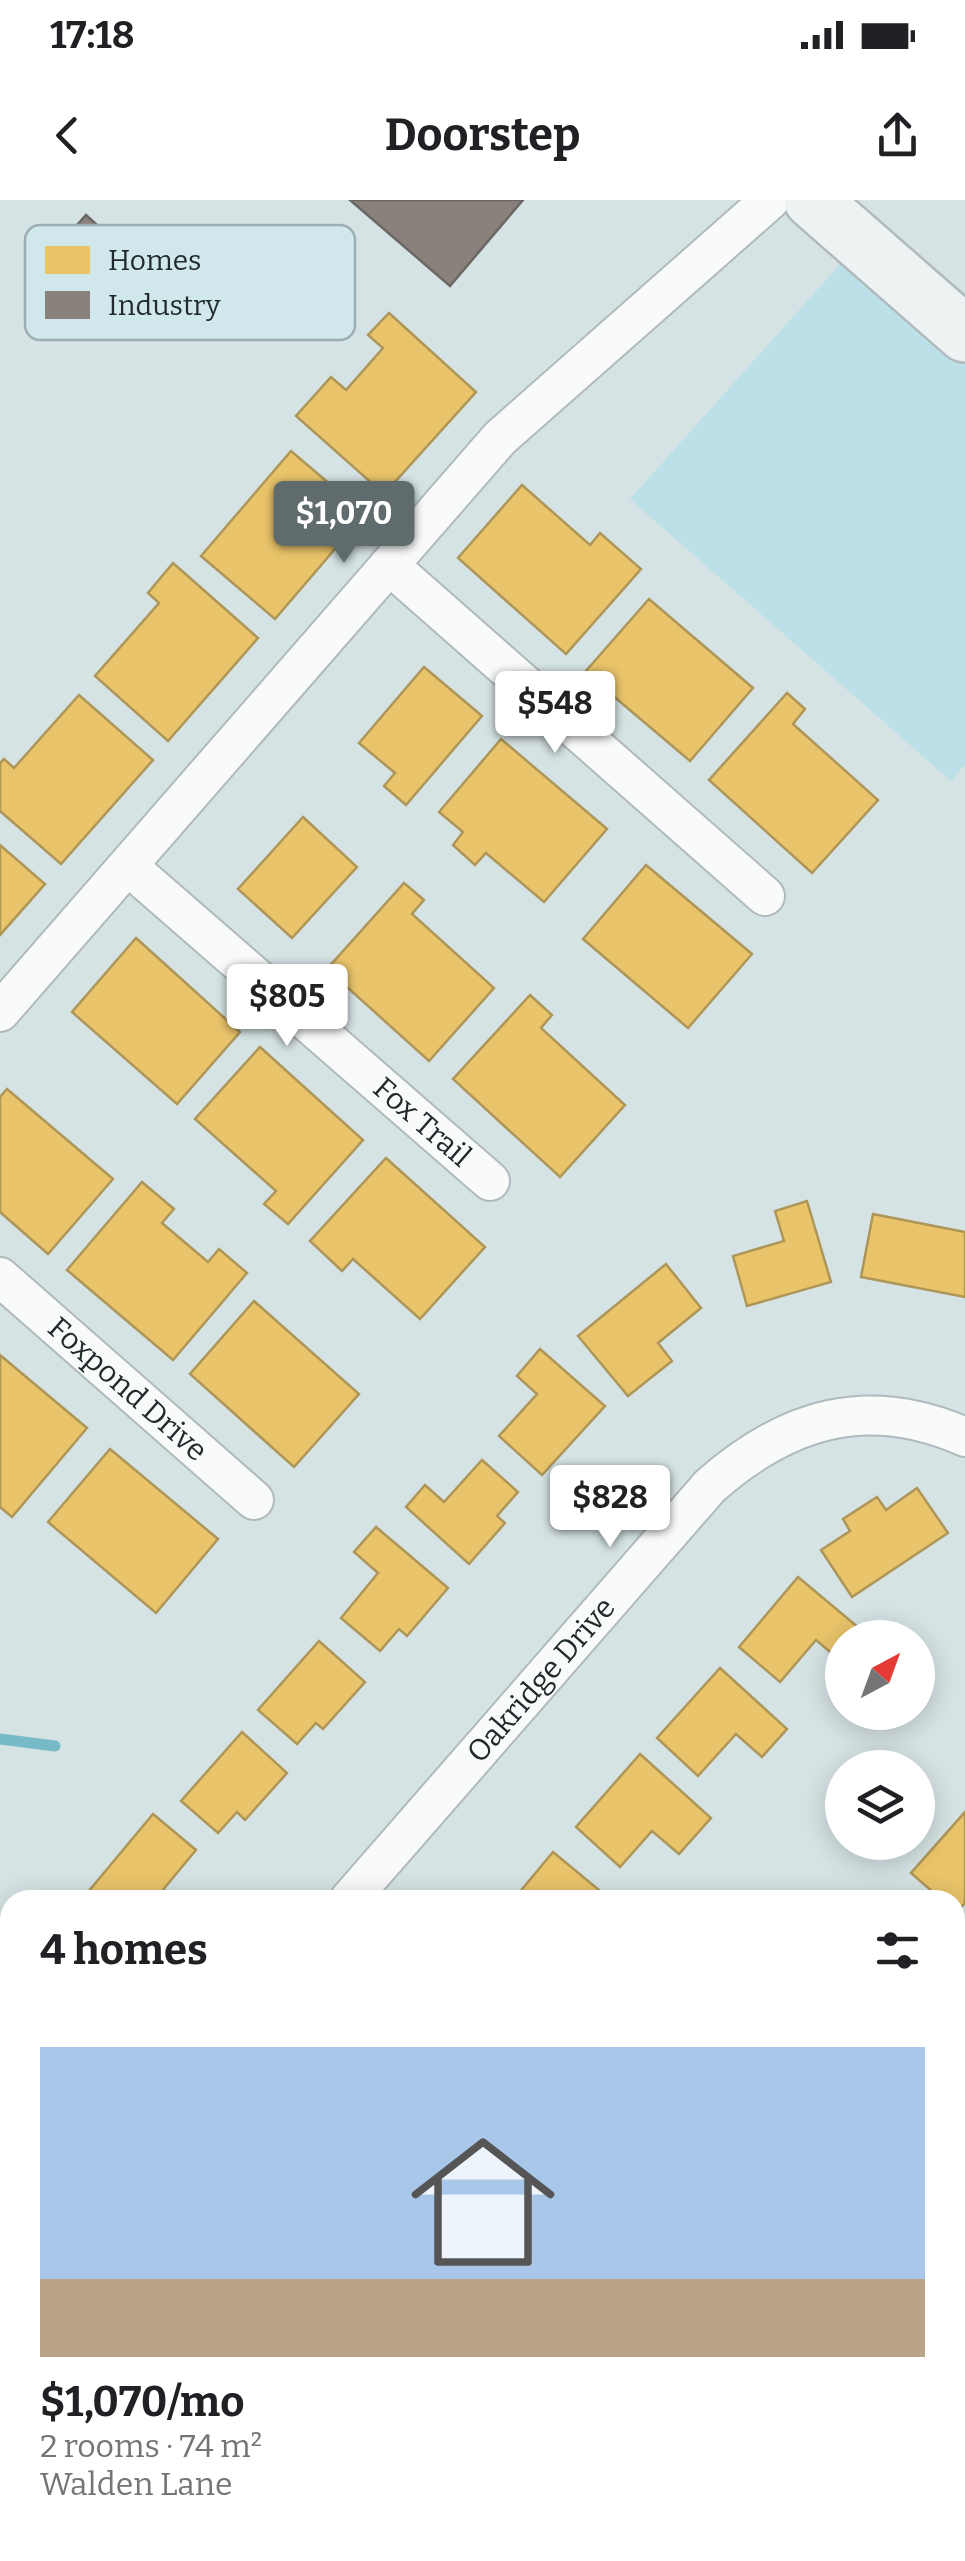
<!DOCTYPE html>
<html lang="en">
<head>
<meta charset="utf-8">
<style>
  :root { --surface:#fff; --page:#f2f2f2; --text:#202124; --muted:#757577; --accent:#606b6d }
  body { margin:0; font-family:Bitter,serif; background:var(--page); color:var(--text); height:100vh; display:flex; flex-direction:column; font-size:38px; white-space:nowrap }
  * { box-sizing:border-box; margin:0 }
  p { font-size:32px; color:var(--muted) }
  .icon { flex:none; width:55px; height:55px; fill:none; stroke:currentColor; stroke-width:2; stroke-linecap:round; stroke-linejoin:round }
  .map { position:relative; flex:1; overflow:hidden }
  .side { position:absolute; left:0px; top:1690px; width:965px; height:672px; display:flex; flex-direction:column; background:var(--surface); border-radius:30px 30px 0 0; box-shadow:0 5px 25px #0003 }
  .side>* { flex:none }
  .needle { width:65px; rotate:41deg }
  .fabs { position:absolute; left:825px; top:1420px; display:grid; gap:20px }
  .fabs a { display:grid; place-items:center; width:110px; height:110px; border-radius:50%; background:var(--surface); box-shadow:0 5px 25px #0003; font-size:50px }
  .price { position:absolute; translate:-50% -85px; padding:0 22px; border-radius:10px; background:#fff; color:#222; font-size:32px; line-height:65px; filter:drop-shadow(0 2px 5px #0008) }
  .price::after { content:''; position:absolute; left:50%; top:60px; width:30px; height:22px; margin-left:-15px; background:inherit; clip-path:polygon(0 0,100% 0,50% 100%) }
  .price.active { background:var(--accent); color:#fff }
  ul { padding:0; list-style:none }
  li { display:grid; align-content:center; gap:20px; height:530px; padding:0 40px }
  li span { display:grid; place-items:center; height:310px; border-radius:0px; color:#555 }
  li>.icon { margin-inline-start:auto }
  span .icon { width:180px; height:180px; fill:#fffc; stroke-width:1 }
  li b { font-size:42px }
  h2 { display:flex; justify-content:space-between; align-items:center; height:120px; padding:0 40px; font-size:42px }
  .status { display:flex; justify-content:space-between; align-items:center; height:70px; padding:0 50px; background:var(--surface); direction:ltr }
  .status svg { height:28px; fill:currentColor }
  header { display:flex; justify-content:space-between; align-items:center; height:130px; padding:0 40px; background:var(--surface); font-size:45px; font-weight:700 }
  .map>svg:first-child { display:block }
  .green { fill:#bce0e7 }
  .homes { fill:#e9c46a; stroke:#ad9657; stroke-width:2.5 }
  .industry { fill:#8a817c; stroke:#6a6764; stroke-width:2.5 }
  .lines { fill:none; stroke-linecap:round; stroke-linejoin:round }
  .stream { stroke:#75bac6; stroke-width:11 }
  .street-casing { stroke:#b0babc; stroke-width:42 }
  .secondary-casing { stroke:#b0babc; stroke-width:60 }
  .street { stroke:#f9fbfb; stroke-width:38 }
  .secondary { stroke:#edf2f3; stroke-width:55 }
  .labels { text-anchor:middle; dominant-baseline:central; stroke-width:10; stroke-linejoin:round; paint-order:stroke }
  .street-label { font-size:30px; fill:#212a2c; stroke:#d0e7eb }
  .key { fill:#d0e7eb; stroke:#9caeb2; stroke-width:2.5 }
  .key-label { font-size:28px; fill:#212a2c }
</style>
</head>
<body>
<div class="status"><b>17:18</b><svg viewBox="0 0 49 12"><path d="M0 12V9h3v3zM5 12V6h3v6zM10 12V3h3v9zM15 12V0h3v12zM26 1h20v11H26zM47 4h2v5h-2z"/></svg></div>
<header><svg class="icon" aria-label="back" viewBox="0 0 24 24"><path d="M15 5l-7 7 7 7"/></svg>Doorstep<svg class="icon" aria-label="share" viewBox="0 0 24 24"><path d="M12 15V3M7 8l5-5 5 5M5 13v7h14v-7"/></svg></header>
<div class="map">
<svg width="965" height="2361" viewBox="0 0 965 2361">
  <rect width="100%" height="100%" fill="#d6e3e5"/>
  <!-- green -->
  <path class="green" d="M860 42 965 134V565L951 581 630 299Z"/>
  <!-- homes -->
  <g class="homes">
    <path d="M389 113 476 192 384 294 296 216 331 177 346 190 383 148 368 135Z"/>
    <path d="M291 251 365 314 275 419 201 356Z"/>
    <path d="M522 285 590 345 600 333 641 369 566 454 458 358Z"/>
    <path d="M173 363 258 438 168 541 95 476 159 403 148 393Z"/>
    <path d="M649 399 753 488 690 561 585 472Z"/>
    <path d="M424 467 482 516 406 605 384 586 395 573 359 543Z"/>
    <path d="M787 493 805 509 793 524 878 600 812 673 709 580Z"/>
    <path d="M79 495 153 560 61 664 0 611V563L4 559 14 568Z"/>
    <path d="M501 539 607 629 544 702 486 653 475 665 453 645 463 632 439 612Z"/>
    <path d="M303 617 357 667 292 738 238 689Z"/>
    <path d="M0 645 45 684 0 735Z"/>
    <path d="M646 665 752 754 688 828 583 739Z"/>
    <path d="M404 683 424 700 412 714 494 788 429 861 327 769Z"/>
    <path d="M136 738 240 832 177 904 72 812Z"/>
    <path d="M530 795 552 815 541 828 625 905 560 977 453 879Z"/>
    <path d="M260 847 363 940 288 1024 264 1004 276 991 195 919Z"/>
    <path d="M7 889 113 979 48 1054 0 1012V897Z"/>
    <path d="M386 958 485 1047 420 1119 353 1059 342 1071 310 1041Z"/>
    <path d="M142 982 174 1009 162 1023 208 1062 219 1049 247 1073 173 1160 67 1070Z"/>
    <path d="M807 1001 831 1082 747 1106 733 1056 784 1041 775 1011Z"/>
    <path d="M873 1014 965 1032V1097L861 1077Z"/>
    <path d="M666 1064 701 1108 658 1143 672 1161 628 1196 578 1136Z"/>
    <path d="M254 1101 359 1194 294 1267 190 1174Z"/>
    <path d="M540 1149 605 1206 542 1275 499 1236 537 1194 517 1176Z"/>
    <path d="M0 1155 87 1228 12 1317 0 1307Z"/>
    <path d="M110 1249 218 1339 156 1413 48 1322Z"/>
    <path d="M482 1260 518 1292 497 1316 505 1323 469 1364 406 1307 425 1285 444 1302Z"/>
    <path d="M917 1288 948 1333 852 1397 821 1350 850 1331 843 1319 877 1297 886 1310Z"/>
    <path d="M376 1327 448 1388 407 1436 399 1429 380 1451 341 1418 378 1373 354 1352Z"/>
    <path d="M798 1377 865 1433 862 1438H842V1462L816 1440 780 1482 739 1447Z"/>
    <path d="M319 1441 365 1482 323 1529 316 1523 297 1544 258 1510Z"/>
    <path d="M720 1468 787 1529 762 1557 736 1534 698 1576 657 1538Z"/>
    <path d="M242 1532 287 1573 245 1620 237 1612 218 1633 181 1601Z"/>
    <path d="M640 1554 711 1618 679 1654 652 1631 620 1667 576 1627Z"/>
    <path d="M965 1612V1703L956 1713 955 1700H942L911 1673Z"/>
    <path d="M153 1614 196 1650 162 1691 172 1700H86L83 1698Z"/>
    <path d="M553 1652 611 1700H513Z"/>
    <path d="M0 1845 10 1850V1931L0 1948Z"/>
    <path d="M965 2097V2136L955 2127V2109Z"/>
    <path d="M139 2352H209L205 2361H157Z"/>
    <path d="M729 2352H762L769 2361H719Z"/>
  </g>
  <!-- industry -->
  <g class="industry">
    <path d="M350 0H523L450 86Z"/>
    <path d="M86 15 140 64 94 115 40 66Z"/>
  </g>
  <g class="lines">
    <!-- stream -->
    <path class="stream" d="M0 1539 55 1546"/>
    <defs>
      <g id="street">
        <path d="M389 365 765 696"/>
        <path id="s1" d="M128 666 490 981"/>
        <path d="M0 812 500 238 770 0"/>
        <path id="s2" d="M0 1077 254 1300"/>
        <path id="s3" d="M349 1700 710 1286C787 1218 868 1194 965 1237"/>
        <path d="M955 1918 965 1907"/>
        <path d="M0 2287 10 2261"/>
      </g>
      <path id="secondary" d="M812 0 965 134"/>
    </defs>
    <!-- street casing -->
    <use href="#street" class="street-casing"/>
    <!-- secondary casing -->
    <use href="#secondary" class="secondary-casing"/>
    <!-- street -->
    <use href="#street" class="street"/>
    <!-- secondary -->
    <use href="#secondary" class="secondary"/>
  </g>
  <g class="labels">
    <!-- street labels -->
    <g class="street-label">
      <text stroke="none"><textPath href="#s1" startOffset="390">Fox Trail</textPath></text>
      <text stroke="none"><textPath href="#s2" startOffset="170">Foxpond Drive</textPath></text>
      <text stroke="none"><textPath href="#s3" startOffset="292">Oakridge Drive</textPath></text>
    </g>
  </g>
  <!-- legend -->
  <rect x="25" y="25" width="330" height="115" rx="15" class="key"/>
  <rect x="45" y="46" width="45" height="28" fill="#e9c46a"/>
  <rect x="45" y="91" width="45" height="28" fill="#8a817c"/>
  <g class="key-label">
    <text x="108" y="70">Homes</text>
    <text x="108" y="115">Industry</text>
  </g>
</svg>
<div class="fabs">
<a><svg class="needle" viewBox="-14 -14 28 28"><path d="M0-13l5 13h-10z" fill="#e53935"/><path d="M0 13l5-13h-10z" fill="#757577"/></svg></a>
<a><svg class="icon" aria-label="layers" viewBox="0 0 24 24"><path d="M12 4l9 5-9 5-9-5zM3 14l9 5 9-5"/></svg></a>
</div>
<b class="price active" style="left:344px;top:366px">$1,070</b>
<b class="price" style="left:555px;top:556px">$548</b>
<b class="price" style="left:287px;top:849px">$805</b>
<b class="price" style="left:610px;top:1350px">$828</b>
<section class="side">
<h2>4 homes<svg class="icon" aria-label="filters" viewBox="0 0 24 24"><path d="M4 7h16M4 17h16"/><circle cx="9" cy="7" r="2"/><circle cx="15" cy="17" r="2"/></svg></h2>
<ul>
<li><span style="background:linear-gradient(#a9c7e8 75%,#b9a48a 0)"><svg class="icon" aria-label="home" viewBox="0 0 24 24"><path d="M3 11l9-7 9 7M6 9v11h12V9"/></svg></span><div><b>$1,070/mo</b><p>2 rooms · 74 m²</p><p>Walden Lane</p></div></li>
</ul>
</section>
</div>
</body>
</html>
